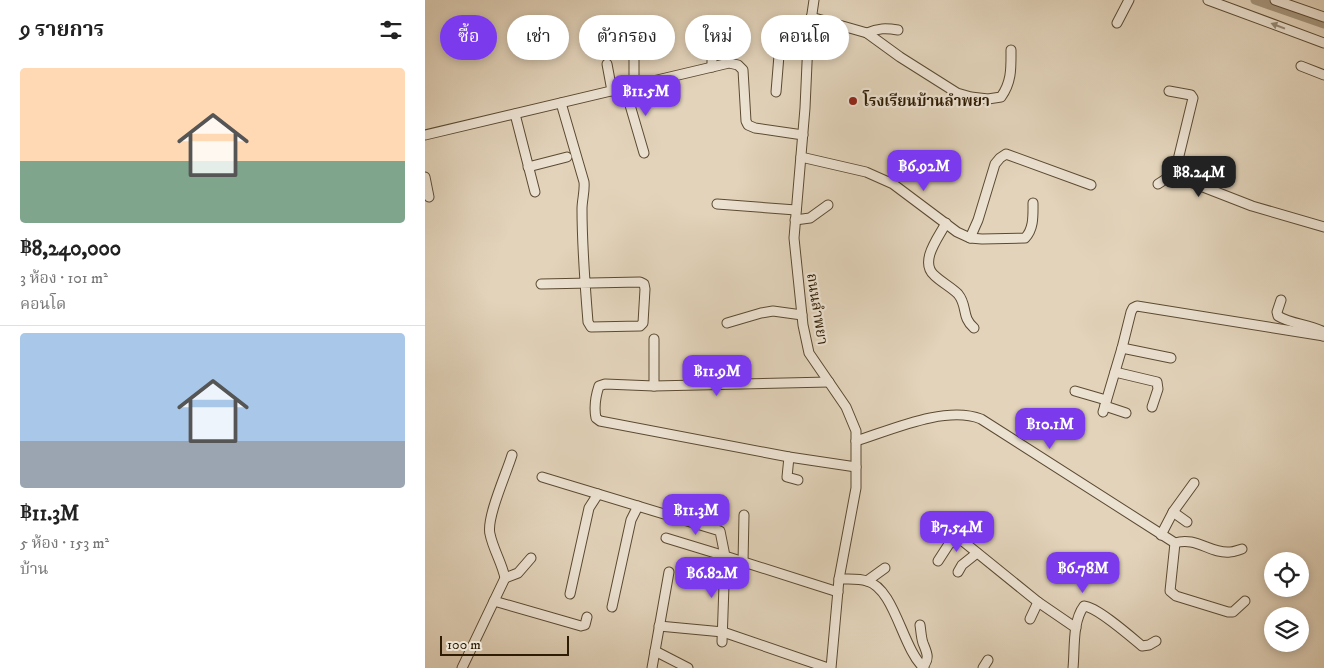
<!DOCTYPE html>
<html lang="th">
<head>
<meta charset="utf-8">
<style>
  :root { --surface:#fff; --page:#f2f2f2; --text:#222; --muted:#767676; --line:#e0e0e0; --accent:#7c3aed }
  body { margin:0; font-family:"IM FELL DW Pica","Noto Serif Thai",serif; background:var(--page); color:var(--text); height:100vh; display:flex; flex-direction:column; font-size:19px; white-space:nowrap }
  * { box-sizing:border-box; margin:0 }
  p { font-size:16px; color:var(--muted) }
  .icon { flex:none; width:28px; height:28px; fill:none; stroke:currentColor; stroke-width:2; stroke-linecap:round; stroke-linejoin:round }
  .map { position:relative; flex:1; overflow:hidden }
  .sheet { display:flex; flex-direction:column; background:var(--surface); width:425px }
  .sheet>* { flex:none }
  .top-card { position:absolute; left:15px; top:15px; width:475px; height:45px; display:flex; gap:10px }
  .fabs { position:absolute; left:839px; top:552px; display:grid; gap:10px }
  .fabs a { display:grid; place-items:center; width:45px; height:45px; border-radius:50%; background:var(--surface); box-shadow:0 2px 8px #0003; font-size:25px }
  .scale { position:absolute; left:15px; bottom:12px; width:129px; box-sizing:border-box; padding-left:5px; border:2px solid #2e1c04; border-top:0; font-size:14px; line-height:18px; white-space:nowrap; color:#2e1c04; -webkit-text-stroke:4px #ece2d2; paint-order:stroke }
  .price { position:absolute; translate:-50% -42px; padding:0 11px; border-radius:10px; background:var(--accent); color:#fff; font-size:16px; line-height:32px; filter:drop-shadow(0 1px 2px #0008) }
  .price::after { content:''; position:absolute; left:50%; top:30px; width:15px; height:11px; margin-left:-8px; background:inherit; clip-path:polygon(0 0,100% 0,50% 100%) }
  .price.active { background:#222; color:#fff }
  ul { padding:0; list-style:none }
  li { display:grid; align-content:center; gap:10px; height:265px; padding:0 20px }
  li+li { border-top:1px solid var(--line) }
  li span { display:grid; place-items:center; height:155px; border-radius:5px; color:#555 }
  li>.icon { margin-inline-start:auto }
  span .icon { width:90px; height:90px; fill:#fffc; stroke-width:1 }
  li b { font-size:21px }
  h2 { display:flex; justify-content:space-between; align-items:center; height:60px; padding:0 20px; font-size:21px }
  .tag { padding:0 18px; border-radius:22px; background:var(--surface); box-shadow:0 2px 8px #0003; font-size:18px; line-height:45px }
  .tag.active { background:var(--accent); color:#fff }
  main { display:flex; flex:1; min-height:0 }
  .map>svg:first-child { display:block }
  .lines { fill:none; stroke-linecap:round; stroke-linejoin:round }
  .canal { stroke:#a5957c; stroke-width:9 }
  .minor-casing { stroke:#5b4a32; stroke-width:11 }
  .minor { stroke:#ece2d2; stroke-width:9 }
  .oneway { fill:#968975 }
  .poi-dot { fill:#8f2418; stroke:#ece2d2; stroke-width:2 }
  .labels { text-anchor:middle; dominant-baseline:central; stroke-width:4.5; stroke-linejoin:round; paint-order:stroke }
  .poi-label { font-size:15px; font-weight:bold; fill:#2e1c04; stroke:#ece2d2; text-anchor:start }
  .street-label { font-size:15px; fill:#2e1c04; stroke:#ece2d2 }
</style>
</head>
<body>
<main>
<section class="sheet">
<h2>9 รายการ<svg class="icon" aria-label="filters" viewBox="0 0 24 24"><path d="M4 7h16M4 17h16"/><circle cx="9" cy="7" r="2"/><circle cx="15" cy="17" r="2"/></svg></h2>
<ul>
<li><span style="background:linear-gradient(#ffd9b3 60%,#7fa58c 0)"><svg class="icon" aria-label="home" viewBox="0 0 24 24"><path d="M3 11l9-7 9 7M6 9v11h12V9"/></svg></span><div><b>฿8,240,000</b><p>3 ห้อง · 101 m²</p><p>คอนโด</p></div></li>
<li><span style="background:linear-gradient(#a9c7e8 70%,#9aa5b1 0)"><svg class="icon" aria-label="home" viewBox="0 0 24 24"><path d="M3 11l9-7 9 7M6 9v11h12V9"/></svg></span><div><b>฿11.3M</b><p>5 ห้อง · 153 m²</p><p>บ้าน</p></div></li>
</ul>
</section>
<div class="map">
<svg width="899" height="668" viewBox="0 0 899 668">
  <rect width="100%" height="100%" fill="#e2d3ba"/>
  <filter id="stains"><feTurbulence type="fractalNoise" baseFrequency=".004" numOctaves="4"/><feColorMatrix values="0 0 0 0 .2 0 0 0 0 .09 0 0 0 0 .02 0 0 0 .5 -.17"/></filter>
  <radialGradient id="worn" r=".72"><stop offset=".6" stop-color="#630" stop-opacity="0"/><stop offset="1" stop-color="#630" stop-opacity=".3"/></radialGradient>
  <g class="lines">
    <!-- canal -->
    <path class="canal" d="M830 0 899 24"/>
    <defs>
      <g id="minor">
        <path d="M389 0 383 41 380 108 369 238 378 325 384 353 421 407 431 431V488L414 579 406 668"/>
        <path d="M783 0 899 43"/>
        <path d="M850 0 899 17"/>
        <path d="M386 17 442 33 475 57 532 93 546 97 563 99 576 97C587 82 586 67 586 50"/>
        <path d="M692 23 704 0"/>
        <path d="M287 28V67"/>
        <path d="M442 33C453 28 461 28 473 30"/>
        <path d="M182 64 187 91"/>
        <path d="M876 66 899 75"/>
        <path d="M209 85V41"/>
        <path d="M200 88 219 153"/>
        <path d="M744 91 766 95 768 98 751 168 750 173 755 178 827 206 899 227"/>
        <path d="M351 92 355 43 357 31 367 23 385 25"/>
        <path d="M90 114 110 192"/>
        <path d="M0 135 304 63 313 65 318 70 321 121 323 125 330 128 378 135"/>
        <path d="M376 157 441 172 468 184 532 232 545 238 557 239 600 238C609 229 608 215 608 203"/>
        <path d="M103 167 142 157"/>
        <path d="M0 177 4 197"/>
        <path d="M733 184 750 173"/>
        <path d="M292 204 371 210"/>
        <path d="M370 220 385 218 403 205"/>
        <path d="M521 223C514 237 494 261 509 275 516 282 526 287 533 294 543 306 536 317 549 328"/>
        <path d="M545 238 553 220 570 164 575 158 581 154 666 185"/>
        <path d="M116 284 215 282 219 284 220 289 218 323 215 326 166 327 163 322C160 285 157 247 157 209 157 200 160 191 159 182L136 103"/>
        <path d="M856 300 852 312 853 316C866 324 882 324 897 331L898 336"/>
        <path d="M302 323 336 313 348 311 377 315"/>
        <path d="M229 339V386"/>
        <path d="M697 348 746 358"/>
        <path d="M690 372 732 382 733 389 727 407"/>
        <path d="M404 382 229 386 180 384 174 386C171 395 169 408 171 418L175 421 364 457 431 467"/>
        <path d="M650 391 681 400"/>
        <path d="M680 406 701 413"/>
        <path d="M678 412 697 348 706 312 708 308 712 306 899 336"/>
        <path d="M431 441C466 430 521 405 556 419L750 543C771 536 785 554 805 552 809 552 813 550 817 549"/>
        <path d="M87 455C82 472 61 518 65 534 68 549 77 563 80 578L93 573 106 558"/>
        <path d="M364 457 362 477 373 480"/>
        <path d="M117 477 295 531 300 556 413 592"/>
        <path d="M748 512 762 522"/>
        <path d="M529 534 613 602 651 628"/>
        <path d="M736 535 748 512 769 483"/>
        <path d="M241 538 300 556 297 642"/>
        <path d="M750 543 745 591 751 596 803 612H808L820 601"/>
        <path d="M513 561 524 544 535 539"/>
        <path d="M318 562 319 515"/>
        <path d="M533 572 537 565 552 553"/>
        <path d="M414 579C423 579 434 578 442 581 470 589 477 648 499 668"/>
        <path d="M442 581 460 568"/>
        <path d="M145 594 164 508 173 494"/>
        <path d="M69 601 156 626 160 625 162 617"/>
        <path d="M187 607 206 520 213 506"/>
        <path d="M605 619 613 602"/>
        <path d="M495 625C496 631 496 637 498 643 502 653 505 658 498 667"/>
        <path d="M234 626 298 632 403 668"/>
        <path d="M230 651 263 668"/>
        <path d="M37 668 80 578"/>
        <path d="M227 668 244 572"/>
        <path d="M558 668 563 660"/>
        <path d="M648 668C650 649 647 622 659 606 672 607 705 636 717 646L724 645 731 641"/>
      </g>
    </defs>
    <!-- minor casing -->
    <use href="#minor" class="minor-casing"/>
    <!-- minor -->
    <use href="#minor" class="minor"/>
  </g>
  <!-- one-way arrows -->
  <defs><path id="oneway-solid" d="M-6-.8H1V-3.2L6.5 0L1 3.2V.8H-6Z" transform="scale(1.25)"/></defs>
  <use class="oneway" href="#oneway-solid" transform="translate(853 26) rotate(-159)"/>
  <!-- markers -->
  <circle class="poi-dot" cx="428" cy="101" r="5"/>
  <g class="labels">
    <!-- poi labels -->
    <g class="poi-label">
      <text x="438" y="101">โรงเรียนบ้านลำพยา</text>
    </g>
    <!-- street labels -->
    <g class="street-label">
      <text transform="translate(392 309) rotate(81)">ถนนลำพยา</text>
    </g>
  </g>
  <rect width="100%" height="100%" filter="url(#stains)"/>
  <rect width="100%" height="100%" fill="url(#worn)"/>
</svg>
<div class="fabs">
<a><svg class="icon" aria-label="locate" viewBox="0 0 24 24"><circle cx="12" cy="12" r="6"/><path d="M12 2v4M12 18v4M2 12h4M18 12h4"/></svg></a>
<a><svg class="icon" aria-label="layers" viewBox="0 0 24 24"><path d="M12 4l9 5-9 5-9-5zM3 14l9 5 9-5"/></svg></a>
</div>
<div class="scale">100 m</div>
<b class="price" style="left:221px;top:117px">฿11.5M</b>
<b class="price" style="left:499px;top:192px">฿6.92M</b>
<b class="price active" style="left:774px;top:198px">฿8.24M</b>
<b class="price" style="left:292px;top:397px">฿11.9M</b>
<b class="price" style="left:625px;top:450px">฿10.1M</b>
<b class="price" style="left:271px;top:536px">฿11.3M</b>
<b class="price" style="left:532px;top:553px">฿7.54M</b>
<b class="price" style="left:658px;top:594px">฿6.78M</b>
<b class="price" style="left:287px;top:599px">฿6.82M</b>
<div class="top-card">
<a class="tag active">ซื้อ</a>
<a class="tag">เช่า</a>
<a class="tag">ตัวกรอง</a>
<a class="tag">ใหม่</a>
<a class="tag">คอนโด</a>
</div>
</div>
</main>
</body>
</html>
